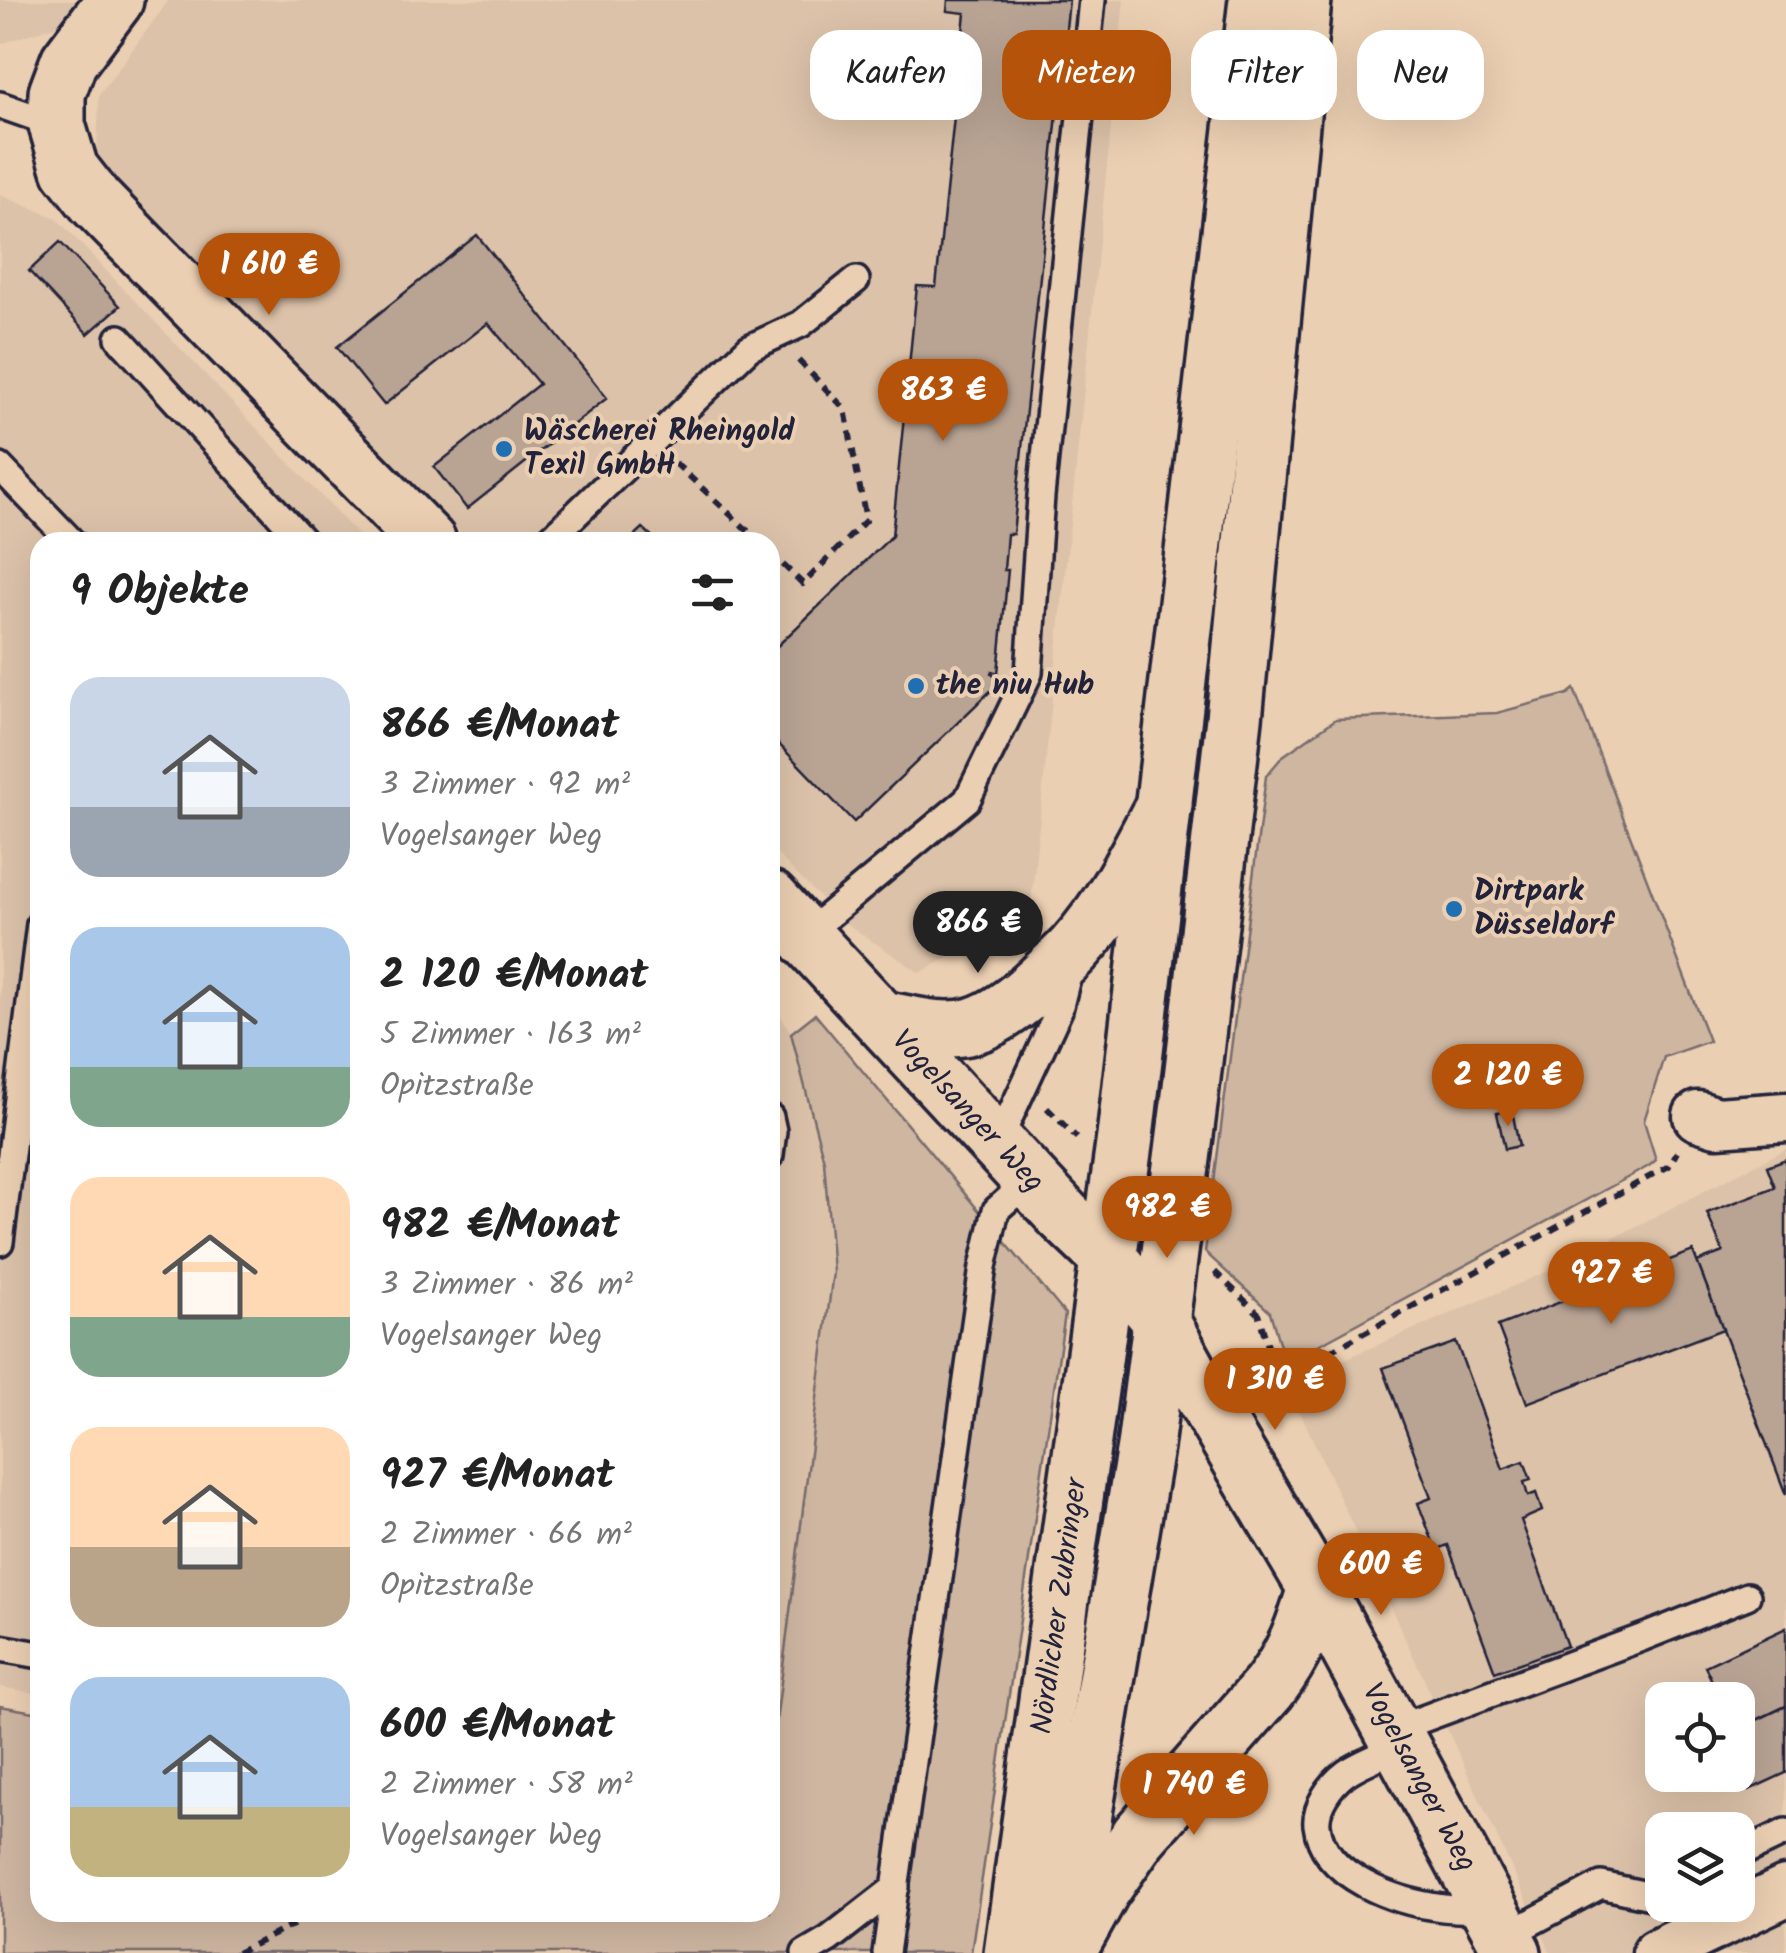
<!DOCTYPE html>
<html lang="de">
<head>
<meta charset="utf-8">
<style>
  :root { --surface:#fff; --page:#f6f6f6; --text:#222; --muted:#767676; --accent:#b45309 }
  body { margin:0; font-family:Kalam,sans-serif; background:var(--page); color:var(--text); height:100vh; display:flex; flex-direction:column; font-size:38px; white-space:nowrap }
  * { box-sizing:border-box; margin:0 }
  p { font-size:32px; color:var(--muted) }
  .icon { flex:none; width:55px; height:55px; fill:none; stroke:currentColor; stroke-width:2; stroke-linecap:round; stroke-linejoin:round }
  .map { position:relative; flex:1; overflow:hidden }
  .panel { position:absolute; left:30px; top:532px; width:750px; height:1390px; display:flex; flex-direction:column; background:var(--surface); border-radius:30px; box-shadow:0 10px 40px #0002 }
  .panel>* { flex:none }
  .top-card { position:absolute; left:810px; top:30px; width:825px; height:90px; display:flex; gap:20px }
  .controls { position:absolute; left:1645px; top:1682px; display:grid; gap:20px }
  .controls a { display:grid; place-items:center; width:110px; height:110px; border-radius:20px; background:var(--surface); box-shadow:0 10px 40px #0002; font-size:50px }
  .price { position:absolute; translate:-50% -85px; padding:0 22px; border-radius:35px; background:var(--accent); color:#fff; font-size:32px; line-height:65px; filter:drop-shadow(0 2px 5px #0008) }
  .price::after { content:''; position:absolute; left:50%; top:60px; width:30px; height:22px; margin-left:-15px; background:inherit; clip-path:polygon(0 0,100% 0,50% 100%) }
  .price.active { background:#222; color:#fff }
  ul { padding:0; list-style:none }
  li { display:flex; align-items:center; gap:30px; height:250px; padding:0 40px }
  li span { display:grid; place-items:center; flex:none; width:280px; height:200px; border-radius:30px; color:#555 }
  li>.icon { margin-inline-start:auto }
  span .icon { width:120px; height:120px; fill:#fffc; stroke-width:1 }
  li b { font-size:42px }
  h2 { display:flex; justify-content:space-between; align-items:center; height:120px; padding:0 40px; font-size:42px }
  .pill { padding:0 35px; border-radius:30px; background:var(--surface); box-shadow:0 10px 40px #0002; font-size:35px; line-height:90px }
  .pill.active { background:var(--accent); color:#fff }
  .map>svg:first-child { display:block }
  .built { fill:#dcc2a9; fill-rule:evenodd }
  .green { fill:#ceb6a1; stroke:#786c6e; stroke-width:2.5 }
  .building { fill:#b9a494; stroke:#22223b; stroke-width:2.5 }
  .lines { fill:none; stroke-linecap:round; stroke-linejoin:round }
  .service-casing { stroke:#22223b; stroke-width:32 }
  .minor-casing { stroke:#22223b; stroke-width:55 }
  .tertiary-casing { stroke:#22223b; stroke-width:62 }
  .primary-casing { stroke:#22223b; stroke-width:62 }
  .path { stroke:#22223b; stroke-width:6; stroke-dasharray:10 8; stroke-linecap:butt }
  .service { stroke:#ebcfb2; stroke-width:25 }
  .minor { stroke:#ebcfb2; stroke-width:48 }
  .tertiary { stroke:#ebcfb2; stroke-width:55 }
  .primary { stroke:#ebcfb2; stroke-width:55 }
  .poi-dot { fill:#1f6fb2; stroke:#ebcfb2; stroke-width:4 }
  .labels { text-anchor:middle; dominant-baseline:central; stroke-width:8; stroke-linejoin:round; paint-order:stroke }
  .poi-label { font-size:30px; font-weight:bold; fill:#22223b; stroke:#ebcfb2; text-anchor:start }
  .street-label { font-size:30px; fill:#22223b; stroke:#ebcfb2 }
</style>
</head>
<body>
<div class="map">
<svg width="1786" height="1953" viewBox="0 0 1786 1953">
  <rect width="100%" height="100%" fill="#ebcfb2"/>
  <filter id="ink" filterUnits="userSpaceOnUse"><feTurbulence type="fractalNoise" baseFrequency=".01" numOctaves="2"/><feDisplacementMap in="SourceGraphic" scale="20" xChannelSelector="R" yChannelSelector="G"/><feConvolveMatrix kernelMatrix="1 2 1 2 8 2 1 2 1" color-interpolation-filters="sRGB"/></filter>
  <g filter="url(#ink)">
    <!-- built -->
    <g class="built">
      <path d="M0 0H77L58 25 0 44Z"/>
      <path d="M169 0H1124L1030 914 920 973 844 922 770 847V542H470L112 181 97 151 99 95Z"/>
      <path d="M0 195 56 218 365 542H40V1694L0 1687Z"/>
      <path d="M770 998 791 1033 824 1161 833 1272 770 1769Z"/>
      <path d="M1786 1149V1953H1551L1287 1384 1553 1269ZM1662 1700H1738V1775H1662ZM1662 1830H1738V1905H1662Z"/>
    </g>
    <!-- green -->
    <g class="green">
      <path d="M1574 689 1709 1041 1664 1057 1644 1121 1656 1160 1649 1166 1285 1363 1270 1312 1205 1252 1266 776 1283 756 1336 719 1497 713 1568 694Z"/>
      <path d="M815 1014 1065 1314 971 1953H0V1706L40 1713V1912H770V1769L833 1272 824 1161 791 1033Z"/>
    </g>
    <!-- building -->
    <g class="building">
      <path d="M948 0H1069L1013 534H1007L1004 570H1008L998 673 992 671 991 673 1000 682 854 822 770 735V657L773 655 771 652 892 536 917 286 936 287 965 13 947 11Z"/>
      <path d="M477 235 607 398 467 509 434 467 539 384 488 323 384 405 337 347Z"/>
      <path d="M60 242 120 306 88 334 29 271Z"/>
      <path d="M643 528 658 542H628Z"/>
      <path d="M1512 1110 1519 1146 1505 1149 1497 1113Z"/>
      <path d="M1786 1159V1495L1697 1262 1723 1252 1707 1213 1775 1187 1767 1166Z"/>
      <path d="M1693 1251 1723 1329 1527 1403 1498 1326Z"/>
      <path d="M1456 1342 1503 1469 1524 1461 1531 1480 1524 1482 1528 1496 1536 1493 1542 1511 1521 1520 1567 1646 1495 1672 1448 1545 1436 1550 1418 1503 1431 1498 1383 1368Z"/>
      <path d="M1786 1628V1706L1738 1729V1700H1716L1720 1698 1705 1666Z"/>
      <path d="M1786 1706V1773L1749 1790 1738 1765V1729Z"/>
    </g>
    <g class="lines">
      <defs>
        <g id="service">
          <path d="M0 105 57 125"/>
          <path d="M119 338 304 542"/>
          <path d="M0 467 72 542"/>
          <path d="M547 542 749 348 801 324 856 280"/>
          <path d="M805 935 967 800 1029 673 1041 496 1092 0"/>
          <path d="M770 1117 773 1131 770 1155"/>
          <path d="M997 1144 1059 1010 1070 966"/>
          <path d="M0 1242 40 924"/>
          <path d="M0 1648 40 1655"/>
          <path d="M1393 1730 1644 1637 1747 1596"/>
          <path d="M1401 1746C1383 1755 1362 1762 1346 1773 1331 1784 1315 1806 1317 1825 1323 1878 1397 1902 1443 1908 1458 1910 1474 1909 1489 1910"/>
          <path d="M1738 1855 1786 1832"/>
          <path d="M1504 1937 1601 1885 1651 1896 1662 1890"/>
          <path d="M805 1953 829 1939 896 1887"/>
          <path d="M886 1953 983 1267 996 1210 1030 1180"/>
        </g>
        <g id="minor">
          <path d="M1698 1116 1717 1122 1786 1117"/>
          <path d="M1657 1953 1786 1891"/>
        </g>
        <g id="tertiary">
          <path d="M115 0 69 61 57 93V125L70 169 95 201 428 542"/>
          <path id="s1" d="M770 899 1063 1215 1109 1259 1160 1319 1201 1393 1316 1588 1513 1953"/>
          <path d="M882 1019C910 1024 943 1034 972 1026 999 1018 1023 998 1042 980 1053 969 1065 959 1075 948 1113 906 1138 854 1164 805"/>
          <path d="M1067 1953 1102 1890 1139 1836 1269 1688C1296 1652 1303 1630 1316 1588"/>
        </g>
        <g id="primary">
          <path id="s2" d="M1012 1953 1125 1137 1257 0"/>
          <path d="M1064 1953 1085 1807 1145 1447 1189 1104 1234 719 1303 0"/>
        </g>
      </defs>
      <!-- service casing -->
      <use href="#service" class="service-casing"/>
      <!-- minor casing -->
      <use href="#minor" class="minor-casing"/>
      <!-- tertiary casing -->
      <use href="#tertiary" class="tertiary-casing"/>
      <!-- primary casing -->
      <use href="#primary" class="primary-casing"/>
      <!-- path -->
      <g class="path">
        <path d="M675 463 760 542"/>
        <path d="M770 552 803 584 866 520 845 409 796 358"/>
        <path d="M1047 1108 1077 1138"/>
        <path d="M1215 1272 1258 1313 1278 1380"/>
        <path d="M1261 1406 1278 1380 1669 1166 1677 1152"/>
        <path d="M237 1953 319 1912"/>
      </g>
      <!-- service -->
      <use href="#service" class="service"/>
      <!-- minor -->
      <use href="#minor" class="minor"/>
      <!-- tertiary -->
      <use href="#tertiary" class="tertiary"/>
      <!-- primary -->
      <use href="#primary" class="primary"/>
    </g>
  </g>
  <!-- markers -->
  <g class="poi-dot">
    <circle cx="504" cy="449" r="10"/>
    <circle cx="916" cy="686" r="10"/>
    <circle cx="1454" cy="909" r="10"/>
  </g>
  <g class="labels">
    <!-- poi labels -->
    <g class="poi-label">
      <text x="524" y="432">Wäscherei Rheingold<tspan x="524" dy="34">Texil GmbH</tspan></text>
      <text x="936" y="686">the niu Hub</text>
      <text x="1474" y="892">Dirtpark<tspan x="1474" dy="34">Düsseldorf</tspan></text>
    </g>
    <!-- street labels -->
    <g class="street-label">
      <text stroke="none"><textPath href="#s1" startOffset="290">Vogelsanger Weg</textPath></text>
      <text stroke="none"><textPath href="#s2" startOffset="350">Nördlicher Zubringer</textPath></text>
      <text stroke="none"><textPath href="#s1" startOffset="1100">Vogelsanger Weg</textPath></text>
    </g>
  </g>
</svg>
<div class="controls">
<a><svg class="icon" aria-label="locate" viewBox="0 0 24 24"><circle cx="12" cy="12" r="6"/><path d="M12 2v4M12 18v4M2 12h4M18 12h4"/></svg></a>
<a><svg class="icon" aria-label="layers" viewBox="0 0 24 24"><path d="M12 4l9 5-9 5-9-5zM3 14l9 5 9-5"/></svg></a>
</div>
<b class="price" style="left:269px;top:318px">1 610 €</b>
<b class="price" style="left:943px;top:444px">863 €</b>
<b class="price active" style="left:978px;top:976px">866 €</b>
<b class="price" style="left:1508px;top:1129px">2 120 €</b>
<b class="price" style="left:1167px;top:1261px">982 €</b>
<b class="price" style="left:1611px;top:1327px">927 €</b>
<b class="price" style="left:1275px;top:1433px">1 310 €</b>
<b class="price" style="left:1381px;top:1618px">600 €</b>
<b class="price" style="left:1194px;top:1838px">1 740 €</b>
<div class="top-card">
<a class="pill">Kaufen</a>
<a class="pill active">Mieten</a>
<a class="pill">Filter</a>
<a class="pill">Neu</a>
</div>
<section class="panel">
<h2>9 Objekte<svg class="icon" aria-label="filters" viewBox="0 0 24 24"><path d="M4 7h16M4 17h16"/><circle cx="9" cy="7" r="2"/><circle cx="15" cy="17" r="2"/></svg></h2>
<ul>
<li><span style="background:linear-gradient(#c9d6e8 65%,#9aa5b1 0)"><svg class="icon" aria-label="home" viewBox="0 0 24 24"><path d="M3 11l9-7 9 7M6 9v11h12V9"/></svg></span><div><b>866 €/Monat</b><p>3 Zimmer · 92 m²</p><p>Vogelsanger Weg</p></div></li>
<li><span style="background:linear-gradient(#a9c7e8 70%,#7fa58c 0)"><svg class="icon" aria-label="home" viewBox="0 0 24 24"><path d="M3 11l9-7 9 7M6 9v11h12V9"/></svg></span><div><b>2 120 €/Monat</b><p>5 Zimmer · 163 m²</p><p>Opitzstraße</p></div></li>
<li><span style="background:linear-gradient(#ffd9b3 70%,#7fa58c 0)"><svg class="icon" aria-label="home" viewBox="0 0 24 24"><path d="M3 11l9-7 9 7M6 9v11h12V9"/></svg></span><div><b>982 €/Monat</b><p>3 Zimmer · 86 m²</p><p>Vogelsanger Weg</p></div></li>
<li><span style="background:linear-gradient(#ffd9b3 60%,#b9a48a 0)"><svg class="icon" aria-label="home" viewBox="0 0 24 24"><path d="M3 11l9-7 9 7M6 9v11h12V9"/></svg></span><div><b>927 €/Monat</b><p>2 Zimmer · 66 m²</p><p>Opitzstraße</p></div></li>
<li><span style="background:linear-gradient(#a9c7e8 65%,#c2b280 0)"><svg class="icon" aria-label="home" viewBox="0 0 24 24"><path d="M3 11l9-7 9 7M6 9v11h12V9"/></svg></span><div><b>600 €/Monat</b><p>2 Zimmer · 58 m²</p><p>Vogelsanger Weg</p></div></li>
</ul>
</section>
</div>
</body>
</html>
